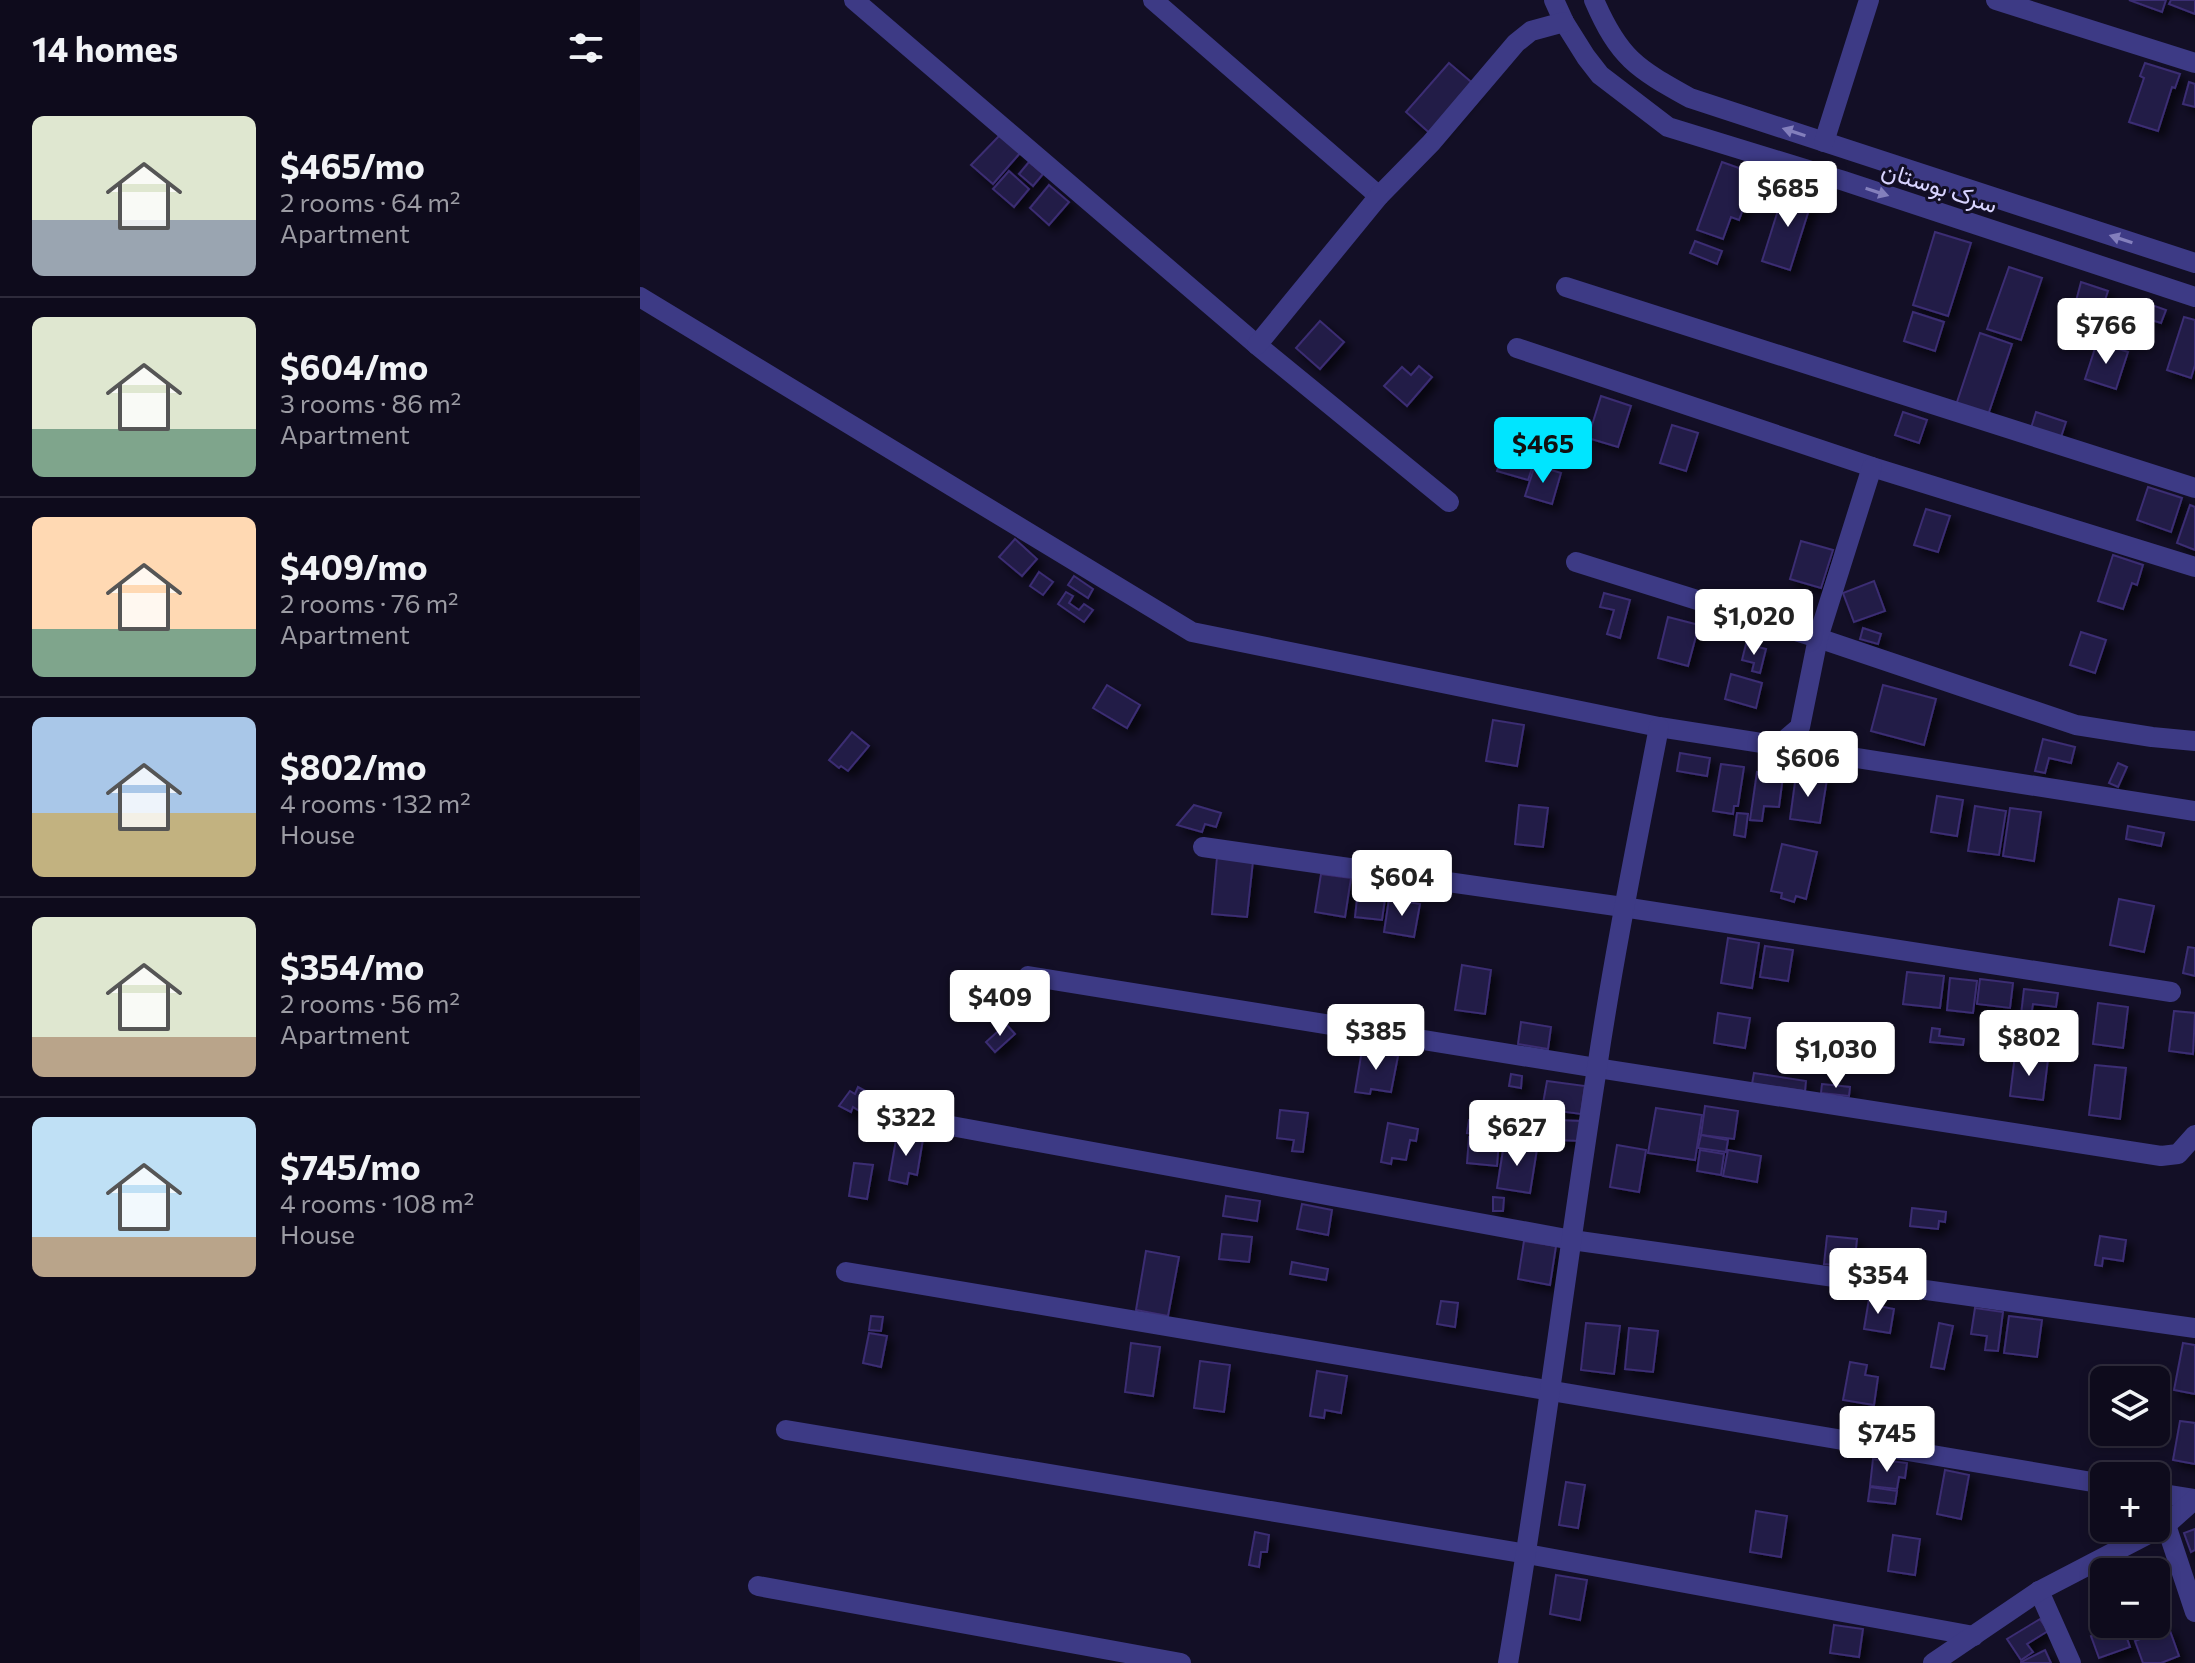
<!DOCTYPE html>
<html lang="en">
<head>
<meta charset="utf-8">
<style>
  :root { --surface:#0e0b1c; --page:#171425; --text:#f1f3f6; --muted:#9b9ba3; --line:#2e2b3b; --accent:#00e5ff }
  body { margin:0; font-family:Commissioner,Vazirmatn,sans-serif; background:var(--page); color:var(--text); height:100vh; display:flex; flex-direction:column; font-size:30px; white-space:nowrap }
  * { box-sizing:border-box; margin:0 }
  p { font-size:26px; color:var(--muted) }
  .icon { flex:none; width:44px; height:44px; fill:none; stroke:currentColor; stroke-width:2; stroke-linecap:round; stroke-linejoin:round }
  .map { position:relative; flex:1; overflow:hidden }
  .sheet { display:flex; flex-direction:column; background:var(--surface); width:640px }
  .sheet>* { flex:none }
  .controls { position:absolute; left:1450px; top:1366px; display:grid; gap:16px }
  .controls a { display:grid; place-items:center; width:80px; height:80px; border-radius:12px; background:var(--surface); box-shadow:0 4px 12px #0003,0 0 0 2px var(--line); font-size:40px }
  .price { position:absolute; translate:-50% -68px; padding:0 18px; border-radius:8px; background:#fff; color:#222; font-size:26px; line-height:52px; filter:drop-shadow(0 2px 4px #0008) }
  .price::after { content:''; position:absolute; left:50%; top:48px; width:24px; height:18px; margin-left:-12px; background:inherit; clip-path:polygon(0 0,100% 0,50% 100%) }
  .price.selected { background:var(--accent); color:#111 }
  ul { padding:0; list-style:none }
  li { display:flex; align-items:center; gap:24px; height:200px; padding:0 32px }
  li+li { border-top:2px solid var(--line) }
  li span { display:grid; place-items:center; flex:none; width:224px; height:160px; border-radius:12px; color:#555 }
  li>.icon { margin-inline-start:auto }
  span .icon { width:96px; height:96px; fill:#fffc; stroke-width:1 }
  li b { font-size:34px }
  h2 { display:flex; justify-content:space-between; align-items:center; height:96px; padding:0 32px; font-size:34px }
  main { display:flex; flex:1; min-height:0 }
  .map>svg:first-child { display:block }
  .building { fill:#241b47; stroke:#3b2d73; stroke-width:2; filter:url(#shadow) }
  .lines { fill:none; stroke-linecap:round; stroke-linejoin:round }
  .minor { stroke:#3d3a85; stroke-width:20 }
  .oneway { fill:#837fbc }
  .labels { text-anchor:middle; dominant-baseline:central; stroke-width:6; stroke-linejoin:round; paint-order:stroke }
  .street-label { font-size:24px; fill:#d9d4ff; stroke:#130f26 }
</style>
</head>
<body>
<main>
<section class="sheet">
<h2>14 homes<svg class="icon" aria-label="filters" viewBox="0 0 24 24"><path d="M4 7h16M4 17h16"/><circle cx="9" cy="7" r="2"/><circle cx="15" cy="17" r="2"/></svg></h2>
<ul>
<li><span style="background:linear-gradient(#dfe7d0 65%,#9aa5b1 0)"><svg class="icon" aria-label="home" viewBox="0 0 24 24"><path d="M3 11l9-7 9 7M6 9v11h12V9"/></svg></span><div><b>$465/mo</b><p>2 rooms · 64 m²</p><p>Apartment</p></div></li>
<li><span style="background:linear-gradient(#dfe7d0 70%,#7fa58c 0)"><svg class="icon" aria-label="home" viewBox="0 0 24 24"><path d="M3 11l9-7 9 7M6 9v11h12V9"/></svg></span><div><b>$604/mo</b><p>3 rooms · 86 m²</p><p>Apartment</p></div></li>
<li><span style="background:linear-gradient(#ffd9b3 70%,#7fa58c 0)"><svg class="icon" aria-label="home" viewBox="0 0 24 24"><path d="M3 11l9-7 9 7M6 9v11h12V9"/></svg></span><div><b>$409/mo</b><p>2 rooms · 76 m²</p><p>Apartment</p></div></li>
<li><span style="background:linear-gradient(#a9c7e8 60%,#c2b280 0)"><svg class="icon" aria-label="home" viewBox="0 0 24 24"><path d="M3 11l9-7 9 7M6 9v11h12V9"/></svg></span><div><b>$802/mo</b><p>4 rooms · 132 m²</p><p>House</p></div></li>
<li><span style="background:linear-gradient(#dfe7d0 75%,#b9a48a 0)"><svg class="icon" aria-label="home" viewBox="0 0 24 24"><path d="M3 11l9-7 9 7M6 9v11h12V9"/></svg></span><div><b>$354/mo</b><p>2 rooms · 56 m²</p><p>Apartment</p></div></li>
<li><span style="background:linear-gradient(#bfe0f5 75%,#b9a48a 0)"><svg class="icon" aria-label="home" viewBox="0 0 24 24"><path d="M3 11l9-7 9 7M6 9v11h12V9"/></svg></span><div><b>$745/mo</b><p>4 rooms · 108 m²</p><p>House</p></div></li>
</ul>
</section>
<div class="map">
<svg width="1555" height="1663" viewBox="0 0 1555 1663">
  <defs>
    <filter id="shadow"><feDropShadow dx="6" dy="6" stdDeviation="4" flood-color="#0009"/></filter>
  </defs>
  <rect width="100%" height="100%" fill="#130f26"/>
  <!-- building -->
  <g class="building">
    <path d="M1489 0H1526L1522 12Z"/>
    <path d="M1531 0H1555V14L1529 4Z"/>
    <path d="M809 63 836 86 793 136 766 112Z"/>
    <path d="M1505 63 1540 74 1535 88 1532 87 1518 131 1489 122 1504 78 1500 76Z"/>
    <path d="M1549 82 1555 84V107L1543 104Z"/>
    <path d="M361 134 381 152 353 184 331 165Z"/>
    <path d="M389 162 403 174 393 186 379 174Z"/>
    <path d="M1082 162 1116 174 1099 220 1091 217 1083 239 1057 230Z"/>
    <path d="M369 171 389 189 374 207 353 189Z"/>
    <path d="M409 185 429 202 409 225 390 208Z"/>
    <path d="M1145 188 1173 197 1150 270 1122 261Z"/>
    <path d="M1295 232 1331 243 1308 316 1273 305Z"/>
    <path d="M1055 241 1082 251 1077 264 1050 253Z"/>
    <path d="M1369 267 1402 278 1381 340 1347 329Z"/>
    <path d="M1441 282 1468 291 1462 309 1436 301Z"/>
    <path d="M1509 304 1526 310 1521 323 1505 318Z"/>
    <path d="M1273 312 1304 322 1295 351 1264 341Z"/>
    <path d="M1544 317 1555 320V365L1551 378 1527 370Z"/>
    <path d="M680 321 704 342 680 369 656 348Z"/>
    <path d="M1340 333 1372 344 1348 415 1316 405Z"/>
    <path d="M1457 342 1488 352 1476 389 1445 379Z"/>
    <path d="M779 366 792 377 767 406 744 386 762 367 771 375Z"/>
    <path d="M961 396 991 406 978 447 948 438Z"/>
    <path d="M1263 412 1287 420 1279 443 1255 435Z"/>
    <path d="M1396 412 1426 422 1421 437 1391 428Z"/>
    <path d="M1032 425 1058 433 1046 471 1020 463Z"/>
    <path d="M865 446 896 456 888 480 857 471Z"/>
    <path d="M895 465 921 473 912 504 885 496Z"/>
    <path d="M1508 487 1542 498 1531 532 1497 520Z"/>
    <path d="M1550 505 1555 507V550L1537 543Z"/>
    <path d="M1286 509 1310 516 1298 552 1274 545Z"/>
    <path d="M375 539 397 559 382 576 359 557Z"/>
    <path d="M1161 541 1193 550 1181 588 1150 579Z"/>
    <path d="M1473 555 1503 565 1497 585 1492 583 1483 609 1458 601Z"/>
    <path d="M399 572 413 582 403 595 390 586Z"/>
    <path d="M434 576 453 589 448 598 428 585Z"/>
    <path d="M1234 581 1245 611 1214 622 1203 593Z"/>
    <path d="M426 592 433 596 429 603 439 610 444 604 453 610 444 622 418 604Z"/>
    <path d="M964 593 990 600 980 638 967 634 974 610 960 607Z"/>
    <path d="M1134 598 1148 603 1144 613 1130 608Z"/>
    <path d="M1028 617 1059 625 1048 666 1018 658Z"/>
    <path d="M1223 628 1241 634 1238 644 1220 639Z"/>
    <path d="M1441 632 1466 640 1455 673 1430 665Z"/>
    <path d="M1106 644 1126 649 1120 673 1112 671 1114 663 1102 660Z"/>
    <path d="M1091 674 1122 683 1116 708 1085 699Z"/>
    <path d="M467 685 500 705 487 728 453 708Z"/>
    <path d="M1243 685 1296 699 1284 745 1231 731Z"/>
    <path d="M853 720 884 725 877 766 846 761Z"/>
    <path d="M212 732 229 746 208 771 201 766 199 768 189 760Z"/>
    <path d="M1403 739 1435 747 1431 763 1409 758 1405 773 1395 771Z"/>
    <path d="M1040 753 1070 758 1067 776 1037 771Z"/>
    <path d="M1478 763 1487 767 1478 787 1469 783Z"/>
    <path d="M1081 764 1104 767 1098 806H1094L1093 814 1073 811Z"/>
    <path d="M1117 772 1143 776 1139 807 1124 806 1122 821 1110 820Z"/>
    <path d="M1156 775 1187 779 1180 823 1150 819Z"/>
    <path d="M1297 796 1323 800 1317 836 1291 832Z"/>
    <path d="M554 805 581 813 576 827 565 824 562 832 537 825Z"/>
    <path d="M879 805 908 808 903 847 875 844Z"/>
    <path d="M1335 806 1366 811 1359 855 1328 851Z"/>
    <path d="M1370 808 1401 812 1394 861 1363 856Z"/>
    <path d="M1097 813 1108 814 1105 837 1094 835Z"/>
    <path d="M1488 826 1524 833 1521 846 1486 839Z"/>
    <path d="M1142 844 1177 852 1166 899 1156 896 1154 902 1141 898 1142 893 1131 891Z"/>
    <path d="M577 857 613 861 607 917 572 914Z"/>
    <path d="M681 874 711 878 705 917 675 912Z"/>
    <path d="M719 881 747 885 742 920 715 917Z"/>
    <path d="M749 899 780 904 774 937 744 932Z"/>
    <path d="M1479 899 1514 906 1504 952 1470 945Z"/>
    <path d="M1088 938 1119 943 1112 988 1081 983Z"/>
    <path d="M1125 946 1153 950 1148 981 1120 977Z"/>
    <path d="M1548 947 1555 948V976L1543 973Z"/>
    <path d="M822 965 851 970 845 1014 815 1010Z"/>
    <path d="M1267 972 1304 976 1300 1008 1263 1004Z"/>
    <path d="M1310 978 1337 981 1333 1013 1307 1010Z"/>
    <path d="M1340 979 1373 983 1370 1008 1337 1004Z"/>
    <path d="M1384 989 1418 993 1416 1007 1393 1004 1391 1016 1381 1015Z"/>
    <path d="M1458 1003 1488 1007 1483 1048 1453 1044Z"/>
    <path d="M1534 1011 1555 1013 1553 1054 1529 1051Z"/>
    <path d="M1078 1013 1110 1018 1105 1048 1074 1043Z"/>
    <path d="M881 1022 911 1027 908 1049 878 1044Z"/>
    <path d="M366 1024 375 1034 355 1052 346 1042Z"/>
    <path d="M1292 1028 1300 1029 1299 1036 1324 1039 1323 1045 1290 1042Z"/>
    <path d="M722 1050 758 1056 751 1092 731 1089 730 1094 715 1092Z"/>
    <path d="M1375 1055 1408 1059 1403 1100 1370 1096Z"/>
    <path d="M1455 1065 1486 1068 1480 1119 1449 1115Z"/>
    <path d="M1114 1073 1166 1081 1165 1091 1112 1084Z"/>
    <path d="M871 1074 882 1076 881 1088 869 1086Z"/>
    <path d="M907 1081 945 1086 941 1114 902 1109Z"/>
    <path d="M1182 1084 1210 1087 1209 1096 1181 1093Z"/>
    <path d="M218 1087 240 1099 232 1114 228 1111 226 1115 213 1107 211 1112 199 1106 210 1091 215 1094Z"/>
    <path d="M1065 1106 1098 1111 1094 1139 1061 1135Z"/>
    <path d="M1016 1108 1062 1115 1055 1160 1008 1153Z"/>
    <path d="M640 1110 668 1113 663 1152 652 1151 654 1140 637 1138Z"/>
    <path d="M829 1120 864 1123 862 1137 827 1133Z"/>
    <path d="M916 1120 942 1121V1141L915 1140Z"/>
    <path d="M748 1123 778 1129 776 1141 770 1140 766 1160 752 1158 751 1164 741 1162Z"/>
    <path d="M257 1134 283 1139 277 1175 269 1173 267 1184 249 1180Z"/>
    <path d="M1061 1135 1088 1140 1086 1152 1058 1148Z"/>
    <path d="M829 1137 859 1140 857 1166 827 1163Z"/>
    <path d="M864 1144 897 1149 890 1193 857 1188Z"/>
    <path d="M977 1145 1006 1150 999 1192 970 1187Z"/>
    <path d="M1060 1150 1084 1154 1081 1175 1057 1171Z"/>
    <path d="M1088 1150 1121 1156 1117 1182 1083 1176Z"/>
    <path d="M214 1163 233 1165 227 1199 209 1196Z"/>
    <path d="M586 1196 620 1201 617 1221 583 1216Z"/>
    <path d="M853 1197 864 1198 863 1211H853Z"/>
    <path d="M662 1204 692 1210 688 1235 657 1229Z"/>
    <path d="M1272 1208 1306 1212 1305 1222 1299 1221 1298 1229 1270 1226Z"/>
    <path d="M582 1234 612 1237 609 1262 579 1259Z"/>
    <path d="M1187 1236 1217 1239 1214 1267 1184 1264Z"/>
    <path d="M1460 1236 1486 1240 1483 1261 1463 1258 1462 1266 1455 1265Z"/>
    <path d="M884 1241 916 1246 910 1285 878 1279Z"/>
    <path d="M506 1251 539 1257 528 1316 496 1310Z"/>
    <path d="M652 1262 688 1269 686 1280 650 1274Z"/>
    <path d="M1230 1293 1240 1295 1238 1306 1254 1309 1250 1333 1224 1329Z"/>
    <path d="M801 1301 818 1303 815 1327 797 1324Z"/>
    <path d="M1335 1308 1363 1312 1358 1351 1345 1350 1347 1336 1331 1334Z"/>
    <path d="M231 1316 243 1317 241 1331 229 1330Z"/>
    <path d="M1369 1316 1402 1320 1397 1357 1364 1353Z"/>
    <path d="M946 1323 980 1326 974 1374 941 1370Z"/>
    <path d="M1299 1323 1313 1326 1304 1369 1291 1367Z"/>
    <path d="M989 1328 1018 1331 1013 1372 985 1369Z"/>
    <path d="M229 1333 247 1336 241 1367 223 1363Z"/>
    <path d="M491 1343 520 1347 513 1396 485 1392Z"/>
    <path d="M1543 1343 1555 1345V1394L1534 1390Z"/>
    <path d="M560 1361 590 1365 584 1412 554 1408Z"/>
    <path d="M1210 1362 1227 1365 1225 1375 1238 1377 1234 1405 1203 1400Z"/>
    <path d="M677 1371 707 1376 701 1413 685 1410 684 1418 670 1416Z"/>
    <path d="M1540 1421 1555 1423V1464L1533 1460Z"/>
    <path d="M1233 1459 1267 1463 1265 1478 1259 1477 1257 1489 1230 1486Z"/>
    <path d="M1305 1470 1329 1475 1321 1519 1297 1514Z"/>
    <path d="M926 1482 945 1485 938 1528 919 1525Z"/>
    <path d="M1230 1487 1257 1491 1255 1504 1228 1501Z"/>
    <path d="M1116 1511 1147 1516 1141 1557 1110 1552Z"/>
    <path d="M1472 1528H1482V1531L1488 1532 1487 1539 1471 1538Z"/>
    <path d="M1555 1529V1550L1551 1552 1544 1533Z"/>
    <path d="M615 1532 629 1535 627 1552H621L619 1567 609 1565Z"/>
    <path d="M1253 1535 1280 1539 1275 1575 1248 1571Z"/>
    <path d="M916 1575 947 1580 940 1620 910 1614Z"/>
    <path d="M1400 1619 1408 1631 1387 1644 1393 1652 1381 1660 1367 1639Z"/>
    <path d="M1464 1619V1624H1482L1490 1647 1459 1658 1451 1636 1466 1631 1462 1620Z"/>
    <path d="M1194 1625 1223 1629 1219 1657 1190 1653Z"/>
    <path d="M1529 1628 1539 1656 1521 1663H1503L1495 1641Z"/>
    <path d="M1405 1650 1411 1663H1381V1662Z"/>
  </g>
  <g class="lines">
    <!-- minor -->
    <g class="minor">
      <path d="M214 0 617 345 809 502"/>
      <path d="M513 0 739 196"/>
      <path d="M914 0 924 22 946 57 960 75 1028 127 1204 181 1555 297"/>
      <path d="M954 0C979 58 996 68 1050 98L1555 263"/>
      <path d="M1356 0 1555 63"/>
      <path d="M1184 142 1229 0"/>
      <path d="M926 287 1555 488"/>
      <path d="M0 297 552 632 1019 727 1555 811"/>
      <path d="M617 345 739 196 791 143 876 43 891 31 924 22"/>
      <path d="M877 348 1232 467 1555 567"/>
      <path d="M936 562 1178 638 1436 725 1512 737 1555 741"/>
      <path d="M1139 745 1160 727 1178 638 1232 467"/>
      <path d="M563 847 983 907 1531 992"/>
      <path d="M388 976 957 1068 1521 1156 1538 1154 1555 1135"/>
      <path d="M273 1119 932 1240 1555 1328"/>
      <path d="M206 1272 1464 1484"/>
      <path d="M146 1430 887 1554 1334 1636"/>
      <path d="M1516 1493 1555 1499"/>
      <path d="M1526 1525 1555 1612"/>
      <path d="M118 1586 541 1663"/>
      <path d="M1399 1591 1431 1663"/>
      <path d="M868 1663C902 1465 926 1266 957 1068 974 954 997 841 1019 727"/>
      <path d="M1293 1663 1399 1591 1526 1525 1555 1499"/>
    </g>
  </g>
  <!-- one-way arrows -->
  <defs><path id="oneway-solid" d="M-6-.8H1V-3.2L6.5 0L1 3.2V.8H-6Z" transform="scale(2)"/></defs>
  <g class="oneway">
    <use href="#oneway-solid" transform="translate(1154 132) rotate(-162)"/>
    <use href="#oneway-solid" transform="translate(1237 192) rotate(18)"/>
    <use href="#oneway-solid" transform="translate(1481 239) rotate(-162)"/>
  </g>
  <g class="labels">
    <!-- street labels -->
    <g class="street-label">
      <text transform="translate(1300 186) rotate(18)">سرک بوستان</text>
    </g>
  </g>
</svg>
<div class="controls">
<a><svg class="icon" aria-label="layers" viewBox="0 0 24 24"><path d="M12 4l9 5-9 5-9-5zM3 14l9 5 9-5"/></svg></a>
<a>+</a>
<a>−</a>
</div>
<b class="price" style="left:1148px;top:229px">$685</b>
<b class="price" style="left:1466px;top:366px">$766</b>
<b class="price selected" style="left:903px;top:485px">$465</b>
<b class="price" style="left:1114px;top:657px">$1,020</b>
<b class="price" style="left:1168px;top:799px">$606</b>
<b class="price" style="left:762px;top:918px">$604</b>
<b class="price" style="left:360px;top:1038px">$409</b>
<b class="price" style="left:736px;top:1072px">$385</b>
<b class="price" style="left:1389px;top:1078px">$802</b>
<b class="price" style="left:1196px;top:1090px">$1,030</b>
<b class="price" style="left:266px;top:1158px">$322</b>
<b class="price" style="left:877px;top:1168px">$627</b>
<b class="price" style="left:1238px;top:1316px">$354</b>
<b class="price" style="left:1247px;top:1474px">$745</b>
</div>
</main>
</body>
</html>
